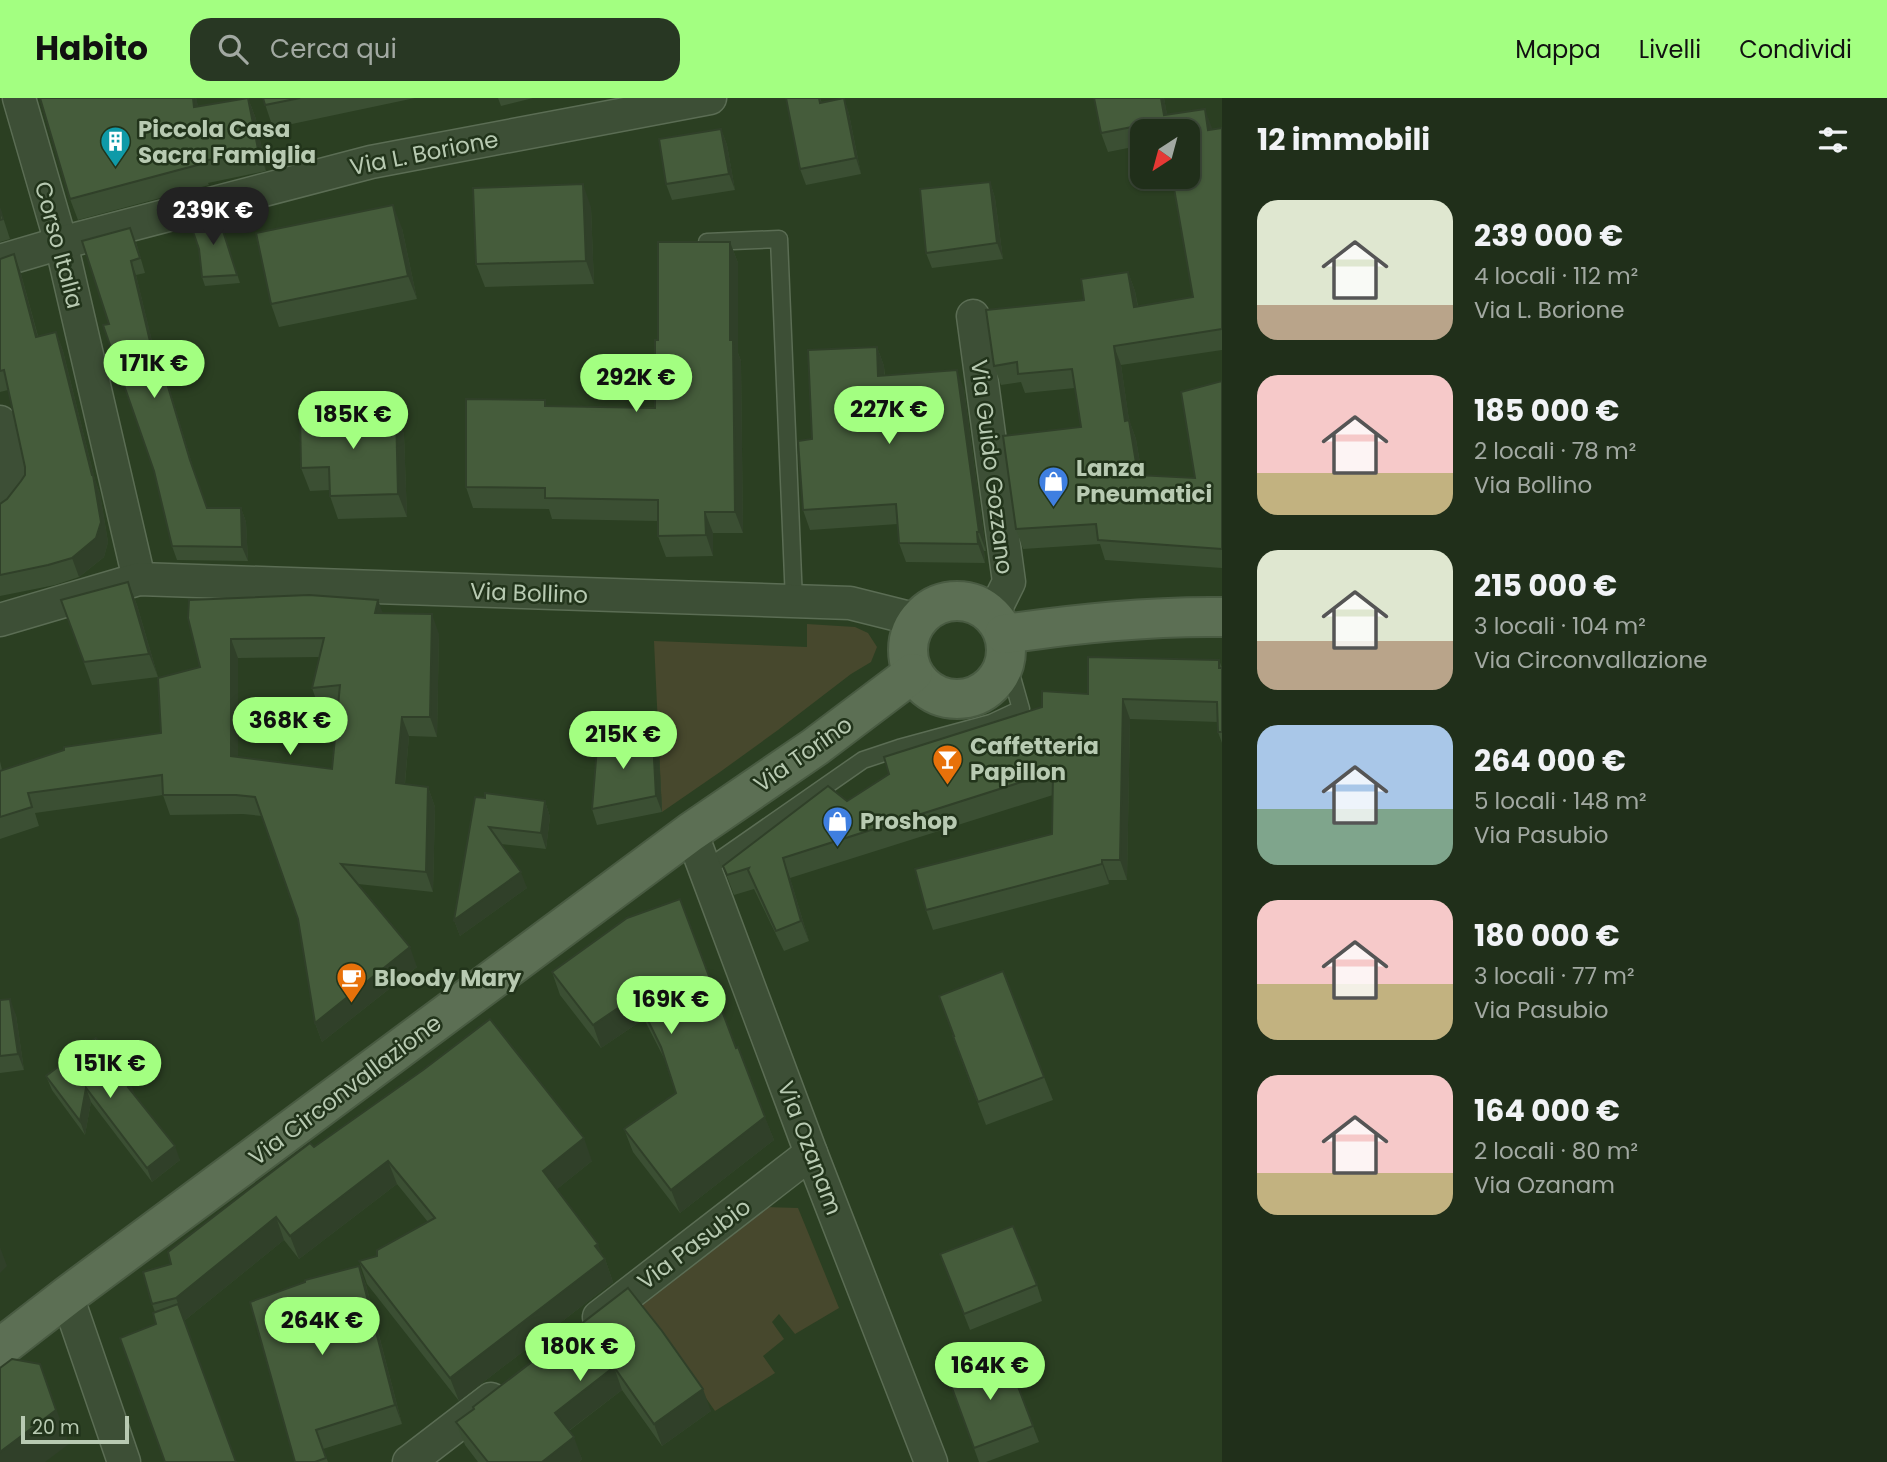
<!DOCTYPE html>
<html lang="it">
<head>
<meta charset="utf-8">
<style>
  :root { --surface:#202f1a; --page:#283723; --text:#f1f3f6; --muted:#a2a9a2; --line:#3d4a39; --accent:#a3ff81 }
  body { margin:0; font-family:Poppins,sans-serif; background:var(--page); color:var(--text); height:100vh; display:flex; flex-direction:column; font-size:26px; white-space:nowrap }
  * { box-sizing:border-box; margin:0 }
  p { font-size:23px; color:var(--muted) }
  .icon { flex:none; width:38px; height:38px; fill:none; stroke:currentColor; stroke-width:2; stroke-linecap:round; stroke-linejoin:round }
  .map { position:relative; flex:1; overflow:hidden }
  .details { display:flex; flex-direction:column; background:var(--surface); width:665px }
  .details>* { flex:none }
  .needle { width:46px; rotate:216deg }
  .tools { position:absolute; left:1130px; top:21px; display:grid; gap:14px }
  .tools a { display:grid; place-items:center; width:70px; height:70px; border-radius:14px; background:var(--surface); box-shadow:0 2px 5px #0004,0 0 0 2px var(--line); font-size:35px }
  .scale { position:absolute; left:21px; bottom:18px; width:108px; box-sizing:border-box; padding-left:7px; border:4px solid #b8cab2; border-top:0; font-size:19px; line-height:24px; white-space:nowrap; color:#b8cab2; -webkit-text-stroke:5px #22341b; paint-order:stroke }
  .price { position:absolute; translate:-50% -60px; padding:0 16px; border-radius:24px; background:var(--accent); color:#111; font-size:23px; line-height:46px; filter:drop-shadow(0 2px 4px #0008) }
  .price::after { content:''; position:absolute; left:50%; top:42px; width:21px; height:16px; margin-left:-10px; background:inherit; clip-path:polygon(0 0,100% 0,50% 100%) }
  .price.current { background:#222; color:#fff }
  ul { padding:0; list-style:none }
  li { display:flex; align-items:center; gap:21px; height:175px; padding:0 35px }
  li span { display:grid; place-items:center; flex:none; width:196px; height:140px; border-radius:21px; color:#555 }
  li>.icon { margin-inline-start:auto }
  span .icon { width:84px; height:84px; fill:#fffc; stroke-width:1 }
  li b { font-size:30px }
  h2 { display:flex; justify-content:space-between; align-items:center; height:84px; padding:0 35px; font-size:30px }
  header { display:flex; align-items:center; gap:42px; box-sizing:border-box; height:98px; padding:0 35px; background:var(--accent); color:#111 }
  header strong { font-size:33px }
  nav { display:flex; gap:38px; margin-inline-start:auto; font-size:24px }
  .search { width:490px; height:63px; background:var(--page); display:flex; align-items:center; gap:18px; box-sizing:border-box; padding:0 24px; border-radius:21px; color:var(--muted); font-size:26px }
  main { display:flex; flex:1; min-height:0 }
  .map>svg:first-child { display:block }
  .green { fill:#47482d }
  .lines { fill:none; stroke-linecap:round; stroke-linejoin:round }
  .service-casing { stroke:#5b6d54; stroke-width:19 }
  .minor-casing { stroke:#5b6d54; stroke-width:35 }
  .primary-casing { stroke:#495b42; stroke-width:42 }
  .service { stroke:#3d4f36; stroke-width:16 }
  .minor { stroke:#3d4f36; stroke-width:32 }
  .primary { stroke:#5c6f54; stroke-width:38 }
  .wall { fill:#3b4f33; fill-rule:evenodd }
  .shaded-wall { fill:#304029 }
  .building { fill:#455c3b; stroke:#304029; stroke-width:2; fill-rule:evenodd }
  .labels { text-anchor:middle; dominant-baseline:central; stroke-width:5; stroke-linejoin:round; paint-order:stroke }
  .poi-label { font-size:23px; font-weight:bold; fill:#b8cab2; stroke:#22341b; text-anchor:start }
  .street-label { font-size:23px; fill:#b8cab2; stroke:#22341b }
</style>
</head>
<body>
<header>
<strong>Habito</strong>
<div class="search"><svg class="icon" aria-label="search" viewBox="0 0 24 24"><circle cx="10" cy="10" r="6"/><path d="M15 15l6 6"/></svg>Cerca qui</div>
<nav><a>Mappa</a><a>Livelli</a><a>Condividi</a></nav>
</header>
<main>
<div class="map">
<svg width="1222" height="1364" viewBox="0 0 1222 1364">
  <rect width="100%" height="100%" fill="#2b3f22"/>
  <!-- green -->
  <g class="green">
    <path d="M807 526 855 529 868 535 877 549 871 564 851 576 778 632 720 674 662 714 654 543 807 549Z"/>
    <path d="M764 1109 798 1110 839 1210 795 1236 779 1216 772 1224 784 1241 763 1258 775 1275 715 1313 641 1207Z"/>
  </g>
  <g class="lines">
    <defs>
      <g id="service">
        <path d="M707 144 779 141 794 503"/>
        <path d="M705 772 863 662 899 650 991 625 1021 611 1006 558"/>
      </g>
      <g id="minor">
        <path d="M19 0 61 145 139 481"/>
        <path d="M0 163 61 145 371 64 710 0"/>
        <path d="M973 218 1009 484 992 518"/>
        <path d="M0 324 9 360 14 391 0 409"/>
        <path d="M0 522 139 481 850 505 918 522"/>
        <path d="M691 734 811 1055 931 1364"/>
        <path d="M67 1198 124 1364"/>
        <path d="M599 1219 811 1055"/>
        <path d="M409 1364 491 1301"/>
      </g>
      <g id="primary">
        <circle cx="957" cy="552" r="49"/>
        <path d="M1004 536C1076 526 1148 518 1222 519"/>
        <path d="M0 1250 67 1198 691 734 815 649 913 575"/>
      </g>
    </defs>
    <!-- service casing -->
    <use href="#service" class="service-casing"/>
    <!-- minor casing -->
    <use href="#minor" class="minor-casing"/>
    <!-- primary casing -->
    <use href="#primary" class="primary-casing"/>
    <!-- service -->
    <use href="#service" class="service"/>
    <!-- minor -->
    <use href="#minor" class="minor"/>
    <!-- primary -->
    <use href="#primary" class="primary"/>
  </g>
  <!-- wall -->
  <g class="wall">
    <path d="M40 0H196L198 9 248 0 256 21 266 73 208 85 209 87 78 122 70 101Z"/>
    <path d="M263 0H415L273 30Z"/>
    <path d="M498 0H533L501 8Z"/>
    <path d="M786 0H820L822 5 844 0 849 16 861 76 806 87 800 71Z"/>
    <path d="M1094 0H1164L1167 17 1212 31H1222V252L1121 267 1129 322 1136 341 1142 377 1195 380 1222 283V470L1105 462 1100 446 1023 451 1016 431 1081 329 1075 290 1025 295 1021 284 1001 287 994 268 1084 202 1128 174 1135 193 1138 208 1193 199 1188 33H1143V47L1108 54 1101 35Z"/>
    <path d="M721 31 727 47 735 92 672 102 666 86Z"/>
    <path d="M990 84 995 100 1003 161 932 170 926 155Z"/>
    <path d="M591 109 594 186 485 189 476 166Z"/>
    <path d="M0 110 10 141 0 144Z"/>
    <path d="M217 114 240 185 205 188 202 179Z"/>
    <path d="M402 130 417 201 279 229 271 206Z"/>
    <path d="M136 144 145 175 136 177 159 273 168 286 195 376 207 410H241L246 424 248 463 177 462 172 448 154 373 109 226Z"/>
    <path d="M730 144 738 165V255L741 263 743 435H713V458L666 459 658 438V423L552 421 549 411 473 410 466 389 547 308 655 310 658 242Z"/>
    <path d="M14 156 21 176 38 238 56 234 63 253 95 382 100 396 108 444 104 459 79 479 55 487 0 498V406L7 401 21 383 25 377V369L8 292 0 294V161Z"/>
    <path d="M877 249 884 268 885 278 964 291 986 453H984L985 465 906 464 899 445 898 426 810 432 803 412 812 341Z"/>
    <path d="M396 313 404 336 407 419 338 421 330 398V392L310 393 301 370Z"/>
    <path d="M128 484 137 507 158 579 92 587 61 502Z"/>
    <path d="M383 515 439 536 437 639 409 638 405 686 428 689 435 709 433 794 358 786 417 869 322 944 315 925 298 821 262 718 243 716 170 717 163 697 35 715 39 728 0 741V663L2 672 161 635 200 569 188 520ZM319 559 312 590 319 610 338 608 332 671 238 659V560Z"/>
    <path d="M1219 562 1222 570V645L1218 634V624L1130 621 1127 782H1109V786L933 832 926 812 1052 736 1053 697 790 780 809 843 784 853 754 791 734 797 723 768 847 703 1088 596Z"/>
    <path d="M653 642 659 658 662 714 597 727 592 711Z"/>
    <path d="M485 700 545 703 550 719 546 751 501 746 527 790 460 838 454 822Z"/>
    <path d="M627 820 736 950 774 1042 680 1115 633 1054 624 1031 676 995 667 966 644 921 601 950 560 897 552 874Z"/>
    <path d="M0 902 16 917 24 972 0 975Z"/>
    <path d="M954 938 1044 979 1053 1002 986 1027 961 961Z"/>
    <path d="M46 978 135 998 180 1062 152 1084 91 1004 85 1037 52 992Z"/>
    <path d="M314 1049 592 1063 557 1091 605 1161 613 1184 459 1303 367 1186 359 1163 377 1158 428 1124 397 1086 299 1161 284 1142 184 1223 156 1226 155 1214 152 1206 171 1166Z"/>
    <path d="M940 1156 1037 1187 1042 1203 970 1232Z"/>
    <path d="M359 1168 366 1187 402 1326 323 1351 328 1364H295Z"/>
    <path d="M628 1190 711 1313 662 1348 622 1292 569 1333 582 1361 579 1364H478L465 1347 456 1324Z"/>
    <path d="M1006 1257 1039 1344 986 1364H979L948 1279Z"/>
  </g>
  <!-- shaded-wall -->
  <g class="shaded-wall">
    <path d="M193 0H196L197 3 202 30 194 9Z"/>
    <path d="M248 0 256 21 266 73 258 51Z"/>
    <path d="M844 0 849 16 861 76 856 60Z"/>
    <path d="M1161 0H1164L1170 33 1164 17Z"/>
    <path d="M1205 11 1212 30 1215 51 1208 32Z"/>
    <path d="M721 31 727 47 735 92 729 76Z"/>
    <path d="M990 84 995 100 1003 161 997 145Z"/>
    <path d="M583 86 591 109 594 186 586 163Z"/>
    <path d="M393 107 402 130 417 201 408 178Z"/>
    <path d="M730 144 738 165V255L741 263 743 435 735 414 730 242Z"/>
    <path d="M14 156 21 176 43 258 36 239Z"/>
    <path d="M131 163 136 177 163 287 157 273Z"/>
    <path d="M1128 174 1135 193 1141 228 1134 209Z"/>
    <path d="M56 234 63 253 95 382 100 396 108 444 104 459 79 479 72 460 92 377Z"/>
    <path d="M1114 248 1121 267 1132 342 1125 323Z"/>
    <path d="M877 249 884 268 885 297 878 278Z"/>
    <path d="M163 272 168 286 195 376 190 362Z"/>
    <path d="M957 272 964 291 986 453 979 434Z"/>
    <path d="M396 313 404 336 407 419 398 396Z"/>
    <path d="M1129 322 1136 341 1145 397 1138 377Z"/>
    <path d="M241 410 246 424 248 463 242 449Z"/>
    <path d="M705 414 713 435V458L706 437Z"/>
    <path d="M977 434 984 453 985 465 978 446Z"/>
    <path d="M128 484 137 507 158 579 149 556Z"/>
    <path d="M378 502 385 521 375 515Z"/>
    <path d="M432 516 439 536 437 639 430 619Z"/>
    <path d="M231 541 238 560V678L231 658Z"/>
    <path d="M1123 601 1130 621 1127 782 1120 762Z"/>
    <path d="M402 619 409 638 403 705 396 685Z"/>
    <path d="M653 642 659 658 662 714 656 698Z"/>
    <path d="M428 689 435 709 433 794 426 774Z"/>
    <path d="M545 703 550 719 546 751 541 735Z"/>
    <path d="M783 760 790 780 809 843 801 823Z"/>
    <path d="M1102 762 1109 782V786L1102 766Z"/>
    <path d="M521 774 527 790 460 838 454 822Z"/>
    <path d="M410 849 417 869 322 944 315 925Z"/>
    <path d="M636 898 644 921 601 950 593 927Z"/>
    <path d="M10 901 16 917 24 972 18 956Z"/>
    <path d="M131 986 136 1000 128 989Z"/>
    <path d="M86 990 91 1004 85 1037 80 1023Z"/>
    <path d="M765 1019 774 1042 680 1115 671 1092Z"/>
    <path d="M584 1040 592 1063 551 1096 543 1073Z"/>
    <path d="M175 1048 180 1062 152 1084 147 1070Z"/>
    <path d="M388 1063 397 1086 299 1161 290 1138Z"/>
    <path d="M276 1119 284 1142 184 1223 176 1200Z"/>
    <path d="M598 1146 604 1162 605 1161 613 1184 459 1303 450 1280Z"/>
    <path d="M0 1149 7 1168 0 1175Z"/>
    <path d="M359 1168 366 1187 402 1326 395 1307Z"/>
    <path d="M40 1266 69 1346 45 1364H0V1354Z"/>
    <path d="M614 1269 622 1292 563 1337 555 1315Z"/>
    <path d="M703 1291 711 1313 662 1348 654 1326Z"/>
    <path d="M574 1339 582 1361 579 1364H542Z"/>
  </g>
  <!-- building -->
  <g class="building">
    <path d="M40 0H193L194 9 248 0 258 51 200 64 201 66 70 101Z"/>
    <path d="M263 0H300L265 7Z"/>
    <path d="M786 0H819L820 5 844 0 856 60 800 71Z"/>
    <path d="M1094 0H1161L1164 17 1205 11 1208 32 1222 30V231L1114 248 1125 323 1129 322 1138 377 1195 380 1181 294 1222 283V451L1098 442 1096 426 1016 431 1003 338 1081 329 1072 271 1018 276 1017 264 994 268 986 212 1084 202 1081 181 1128 174 1134 209 1193 199 1172 79H1188V33H1165L1163 23 1101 35Z"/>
    <path d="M721 31 729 76 666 86 659 41Z"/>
    <path d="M990 84 997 145 926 155 920 91Z"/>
    <path d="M583 86 586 163 476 166 473 90Z"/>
    <path d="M393 107 408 178 271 206 256 135Z"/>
    <path d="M0 111 3 121 0 122Z"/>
    <path d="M217 114 237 177 202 179 199 151 189 122Z"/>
    <path d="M130 130 140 160 131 163 157 273 163 272 190 362 207 410H241L242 449 172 448 154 373 103 227 109 226 82 143Z"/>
    <path d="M658 144H730V242H733L735 414H705L706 437 658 438V402L545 400V390L466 389V301L545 302V308L655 310V242H658Z"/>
    <path d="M14 156 36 239 56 234 92 377H93L101 424 96 440 72 460 48 467 0 477V406L7 401 21 383 25 377V369L4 272 0 273V161Z"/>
    <path d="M877 249 878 278 957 272 979 434H977L978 446 899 445 896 406 803 412 798 343 812 341 808 252Z"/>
    <path d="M396 313 398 396 330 398 329 369 301 370 300 316Z"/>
    <path d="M128 484 149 556 84 564 61 502Z"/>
    <path d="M309 497 378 502 375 515 432 516 430 619H402L396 685 428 689 426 774 341 766 410 849 315 925 298 821 255 699 236 697H163L162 677 28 695 32 709 0 719V672V673L64 652V649L161 635 158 580 200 569 188 520 189 502ZM324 540 312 590 340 587 332 671 231 658V541Z"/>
    <path d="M1088 559 1219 562V570H1222V634H1218L1217 604 1123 601 1120 762H1102V766L926 812 915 771 1052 736 1053 674 783 760 801 823 776 833 748 772 749 770 727 777 723 768 828 688 847 703 889 676 884 659 1042 609V593L1088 596Z"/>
    <path d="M598 637 653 642 656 698 592 711Z"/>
    <path d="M485 695 545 703 541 735 489 729 521 774 454 822 475 699 485 700Z"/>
    <path d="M680 801 736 950 738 949 765 1019 671 1092 624 1031 676 995 661 949 636 898 593 927 552 874 627 820Z"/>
    <path d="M1003 873 1044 979 978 1004 953 938H954L939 898Z"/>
    <path d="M10 901 18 956 0 958V902Z"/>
    <path d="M490 921 584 1040 543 1073 598 1146 595 1148 605 1161 450 1280 359 1163 377 1158V1152L435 1120 388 1063 290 1138 276 1119 176 1200 152 1206 143 1174 171 1166 168 1154 252 1089 310 1045 314 1049 423 972Z"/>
    <path d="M96 940 131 986 128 989 175 1048 147 1070 86 990 80 1023 46 978Z"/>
    <path d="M1013 1128 1037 1187 964 1216 940 1156Z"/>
    <path d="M359 1168 395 1307 316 1332 326 1360 315 1364H295L250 1204 305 1184V1182Z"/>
    <path d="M628 1190 662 1233 703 1291 654 1326 614 1269 555 1315 574 1339 542 1364H488L456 1324 474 1311 473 1309Z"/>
    <path d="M178 1206 236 1364H165L120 1240 156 1226 153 1215Z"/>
    <path d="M1006 1257 1033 1328 974 1350 948 1279Z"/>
    <path d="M12 1261 40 1266 56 1312 0 1354V1270Z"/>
  </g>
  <!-- icons -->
  <defs>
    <symbol id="building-pin" viewBox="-11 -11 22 30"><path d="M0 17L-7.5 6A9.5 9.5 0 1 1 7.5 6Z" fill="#0f9aa8" stroke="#22341b"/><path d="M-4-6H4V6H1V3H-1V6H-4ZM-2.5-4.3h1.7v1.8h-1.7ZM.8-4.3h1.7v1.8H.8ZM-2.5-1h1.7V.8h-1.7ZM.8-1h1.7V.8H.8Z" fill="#fff"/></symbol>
    <symbol id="shop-pin" viewBox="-11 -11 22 30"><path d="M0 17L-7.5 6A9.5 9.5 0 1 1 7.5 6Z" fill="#3f7fe0" stroke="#22341b"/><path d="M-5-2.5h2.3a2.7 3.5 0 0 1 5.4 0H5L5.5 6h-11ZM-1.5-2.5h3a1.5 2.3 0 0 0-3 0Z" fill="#fff"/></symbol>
    <symbol id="bar-pin" viewBox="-11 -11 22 30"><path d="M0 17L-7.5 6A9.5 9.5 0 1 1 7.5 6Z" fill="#e8710a" stroke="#22341b"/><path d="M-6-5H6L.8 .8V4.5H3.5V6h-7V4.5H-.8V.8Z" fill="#fff"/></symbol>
    <symbol id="cafe-pin" viewBox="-11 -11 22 30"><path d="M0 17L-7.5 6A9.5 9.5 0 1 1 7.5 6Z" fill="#e8710a" stroke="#22341b"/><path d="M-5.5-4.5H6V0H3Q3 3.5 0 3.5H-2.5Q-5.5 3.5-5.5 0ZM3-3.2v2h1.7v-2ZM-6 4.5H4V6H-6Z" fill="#fff"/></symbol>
  </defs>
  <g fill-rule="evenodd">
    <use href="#building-pin" x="98" y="26" width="35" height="47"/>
    <use href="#shop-pin" x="1036" y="366" width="35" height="47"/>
    <use href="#bar-pin" x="930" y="644" width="35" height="47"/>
    <use href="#shop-pin" x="820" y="706" width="35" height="47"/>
    <use href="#cafe-pin" x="334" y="862" width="35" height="47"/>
  </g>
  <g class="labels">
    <!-- poi labels -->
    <g class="poi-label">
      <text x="138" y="31">Piccola Casa<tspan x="138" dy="26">Sacra Famiglia</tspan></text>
      <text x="1076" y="370">Lanza<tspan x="1076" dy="26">Pneumatici</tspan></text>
      <text x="970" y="648">Caffetteria<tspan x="970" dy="26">Papillon</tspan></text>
      <text x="860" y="723">Proshop</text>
      <text x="374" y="880">Bloody Mary</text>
    </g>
    <!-- street labels -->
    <g class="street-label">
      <text transform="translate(424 55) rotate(-11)">Via L. Borione</text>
      <text transform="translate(59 147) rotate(75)">Corso Italia</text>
      <text transform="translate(992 369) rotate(83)">Via Guido Gozzano</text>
      <text transform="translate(529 495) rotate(2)">Via Bollino</text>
      <text transform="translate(803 656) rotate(-35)">Via Torino</text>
      <text transform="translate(345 992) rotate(-37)">Via Circonvallazione</text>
      <text transform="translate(810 1050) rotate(69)">Via Ozanam</text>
      <text transform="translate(694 1146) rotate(-37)">Via Pasubio</text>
    </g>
  </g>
</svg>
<div class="tools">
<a><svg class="needle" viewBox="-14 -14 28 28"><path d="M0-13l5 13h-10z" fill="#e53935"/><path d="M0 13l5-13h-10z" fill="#a2a9a2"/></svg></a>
</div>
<div class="scale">20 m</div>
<b class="price current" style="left:213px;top:149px">239K €</b>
<b class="price" style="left:154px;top:302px">171K €</b>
<b class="price" style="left:636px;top:316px">292K €</b>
<b class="price" style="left:889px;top:348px">227K €</b>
<b class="price" style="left:353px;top:353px">185K €</b>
<b class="price" style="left:290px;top:659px">368K €</b>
<b class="price" style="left:623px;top:673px">215K €</b>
<b class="price" style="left:671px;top:938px">169K €</b>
<b class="price" style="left:110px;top:1002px">151K €</b>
<b class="price" style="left:322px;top:1259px">264K €</b>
<b class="price" style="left:580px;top:1285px">180K €</b>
<b class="price" style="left:990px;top:1304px">164K €</b>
</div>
<section class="details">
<h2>12 immobili<svg class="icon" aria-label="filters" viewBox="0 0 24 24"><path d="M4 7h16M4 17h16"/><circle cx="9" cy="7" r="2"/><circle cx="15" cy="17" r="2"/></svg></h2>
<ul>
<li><span style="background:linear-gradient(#dfe7d0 75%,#b9a48a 0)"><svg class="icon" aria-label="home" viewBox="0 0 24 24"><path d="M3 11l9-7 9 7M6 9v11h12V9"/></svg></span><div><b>239 000 €</b><p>4 locali · 112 m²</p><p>Via L. Borione</p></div></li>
<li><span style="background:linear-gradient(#f6c9c9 70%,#c2b280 0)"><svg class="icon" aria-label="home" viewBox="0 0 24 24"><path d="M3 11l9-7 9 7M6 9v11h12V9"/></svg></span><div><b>185 000 €</b><p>2 locali · 78 m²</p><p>Via Bollino</p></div></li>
<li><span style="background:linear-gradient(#dfe7d0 65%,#b9a48a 0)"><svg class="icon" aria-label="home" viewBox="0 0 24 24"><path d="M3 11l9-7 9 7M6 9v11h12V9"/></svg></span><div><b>215 000 €</b><p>3 locali · 104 m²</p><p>Via Circonvallazione</p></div></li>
<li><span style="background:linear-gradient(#a9c7e8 60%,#7fa58c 0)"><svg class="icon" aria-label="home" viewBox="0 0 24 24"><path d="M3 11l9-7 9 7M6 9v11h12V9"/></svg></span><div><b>264 000 €</b><p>5 locali · 148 m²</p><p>Via Pasubio</p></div></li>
<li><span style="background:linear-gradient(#f6c9c9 60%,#c2b280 0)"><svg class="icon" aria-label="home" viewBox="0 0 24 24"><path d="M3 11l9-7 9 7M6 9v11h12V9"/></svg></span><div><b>180 000 €</b><p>3 locali · 77 m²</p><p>Via Pasubio</p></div></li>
<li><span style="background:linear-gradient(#f6c9c9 70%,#c2b280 0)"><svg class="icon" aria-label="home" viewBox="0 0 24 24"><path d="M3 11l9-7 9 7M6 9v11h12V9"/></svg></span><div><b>164 000 €</b><p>2 locali · 80 m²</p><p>Via Ozanam</p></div></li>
</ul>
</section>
</main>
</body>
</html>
